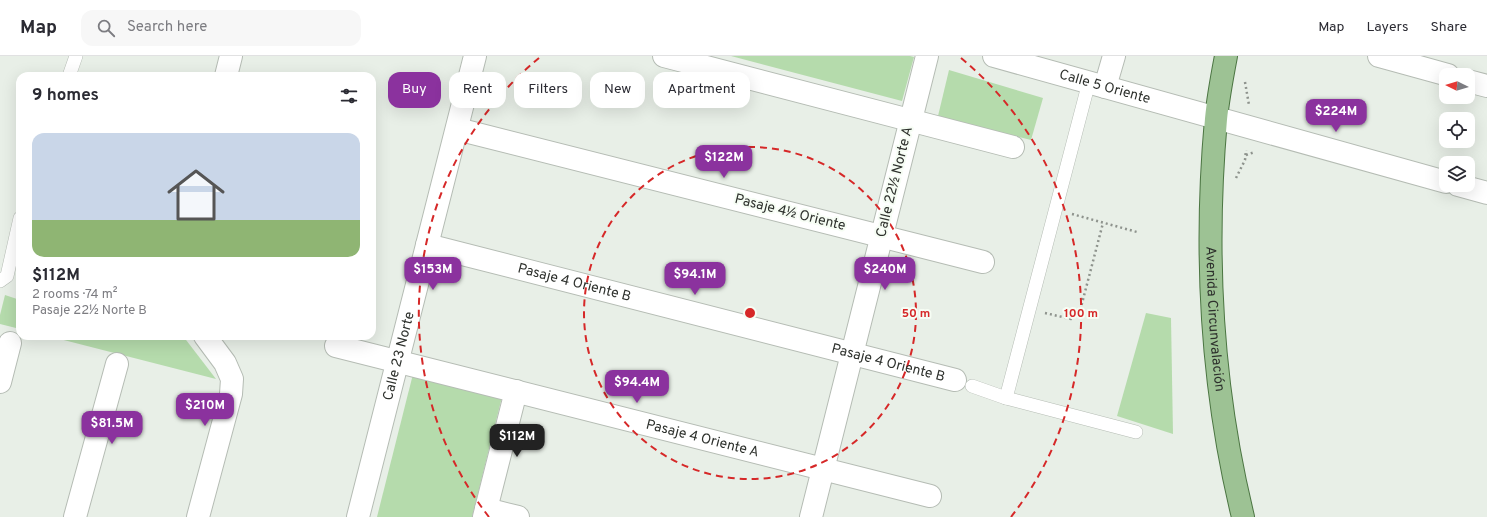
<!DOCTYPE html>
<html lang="en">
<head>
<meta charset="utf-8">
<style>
  :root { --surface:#fff; --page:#f7f7f7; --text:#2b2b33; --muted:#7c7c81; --line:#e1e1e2; --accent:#8b329e }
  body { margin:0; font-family:Overpass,sans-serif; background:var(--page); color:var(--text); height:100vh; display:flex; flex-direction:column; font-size:15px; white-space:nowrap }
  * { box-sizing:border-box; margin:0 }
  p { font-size:13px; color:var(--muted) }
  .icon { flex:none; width:22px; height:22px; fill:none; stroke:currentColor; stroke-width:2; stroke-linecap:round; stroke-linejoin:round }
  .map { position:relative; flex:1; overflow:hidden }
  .panel { position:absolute; left:16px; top:16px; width:360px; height:268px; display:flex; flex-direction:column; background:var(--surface); border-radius:12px; box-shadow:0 4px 16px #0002 }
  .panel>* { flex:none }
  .banner { position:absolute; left:388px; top:16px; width:380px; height:36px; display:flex; gap:8px }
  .needle { width:26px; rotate:275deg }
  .fabs { position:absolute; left:1439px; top:12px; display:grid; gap:8px }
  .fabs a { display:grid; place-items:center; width:36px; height:36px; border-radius:8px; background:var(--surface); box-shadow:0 4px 16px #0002; font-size:20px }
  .price { position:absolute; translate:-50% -34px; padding:0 9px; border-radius:8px; background:var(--accent); color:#fff; font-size:13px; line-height:26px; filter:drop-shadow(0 1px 2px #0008) }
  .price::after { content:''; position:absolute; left:50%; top:24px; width:12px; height:9px; margin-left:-6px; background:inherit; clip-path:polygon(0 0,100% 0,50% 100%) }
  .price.selected { background:#222; color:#fff }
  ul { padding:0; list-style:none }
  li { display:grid; align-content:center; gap:8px; height:212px; padding:0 16px }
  li span { display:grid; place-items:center; height:124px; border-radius:12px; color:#555 }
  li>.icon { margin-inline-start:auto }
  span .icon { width:72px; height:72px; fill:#fffc; stroke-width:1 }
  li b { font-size:17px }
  h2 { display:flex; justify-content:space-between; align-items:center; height:48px; padding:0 16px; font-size:17px }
  .pill { padding:0 14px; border-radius:12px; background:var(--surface); box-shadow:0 4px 16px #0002; font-size:14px; line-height:36px }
  .pill.selected { background:var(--accent); color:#fff }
  header { display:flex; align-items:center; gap:24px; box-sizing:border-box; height:56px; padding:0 20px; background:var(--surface); border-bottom:1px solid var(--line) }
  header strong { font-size:19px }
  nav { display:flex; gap:22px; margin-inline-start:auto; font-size:14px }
  .search { width:280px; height:36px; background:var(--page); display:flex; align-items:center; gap:10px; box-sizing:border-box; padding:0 14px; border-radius:12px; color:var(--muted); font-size:15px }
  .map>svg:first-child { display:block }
  .green { fill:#b5dbac }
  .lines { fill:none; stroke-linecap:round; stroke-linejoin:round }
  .lane-casing { stroke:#b5bcb4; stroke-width:14 }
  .street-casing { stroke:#b5bcb4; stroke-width:24 }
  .secondary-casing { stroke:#b5bcb4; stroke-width:24 }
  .primary-casing { stroke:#4b7542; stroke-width:24 }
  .path { stroke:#8e938d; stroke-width:2.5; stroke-dasharray:2 3; stroke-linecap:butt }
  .lane { stroke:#fff; stroke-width:13 }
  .street { stroke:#fff; stroke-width:22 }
  .secondary { stroke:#fff; stroke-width:22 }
  .primary { stroke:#9dc294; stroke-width:22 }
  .ring { fill:none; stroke:#d62828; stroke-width:2; stroke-dasharray:7 5 }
  .labels { text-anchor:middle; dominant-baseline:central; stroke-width:4; stroke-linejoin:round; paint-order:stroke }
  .street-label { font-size:14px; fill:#2e312d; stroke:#f6fdf4 }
  .centre { fill:#d62828; stroke:#f6fdf4; stroke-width:2 }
  .ring-label { font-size:12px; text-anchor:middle; font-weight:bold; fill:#d62828; stroke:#f6fdf4; stroke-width:4; stroke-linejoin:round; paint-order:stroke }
</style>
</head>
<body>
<header>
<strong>Map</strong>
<div class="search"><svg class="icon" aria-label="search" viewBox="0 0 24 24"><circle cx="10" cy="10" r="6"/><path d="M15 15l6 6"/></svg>Search here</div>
<nav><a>Map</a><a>Layers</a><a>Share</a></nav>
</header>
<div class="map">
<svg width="1487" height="461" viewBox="0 0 1487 461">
  <rect width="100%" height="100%" fill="#e8efe7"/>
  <!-- green -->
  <g class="green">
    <path d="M731 0H910L914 1 902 45Z"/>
    <path d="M949 14 1043 42 1031 84 938 60Z"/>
    <path d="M5 239 20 244V273L0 268V259Z"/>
    <path d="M1146 257 1171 262 1173 378 1117 360Z"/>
    <path d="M48 280H183L216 323Z"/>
    <path d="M413 318 502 341 472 461H377Z"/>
  </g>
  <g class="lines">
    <defs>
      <g id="lane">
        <path d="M69 20 76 0"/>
        <path d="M0 225 7 220 20 162"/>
        <path d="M972 330 1006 342 1136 376"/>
        <path d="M1006 342 1089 26"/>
      </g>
      <g id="street">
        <path d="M664 0 1013 91"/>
        <path d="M1379 0 1448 19"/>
        <path d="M226 20 231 0"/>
        <path d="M1468 25 1487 30"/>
        <path d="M1105 31 1114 0"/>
        <path d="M457 73 983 206"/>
        <path id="s1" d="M427 189 955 324"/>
        <path id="s2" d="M336 290 930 440"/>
        <path d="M0 326 10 287"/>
        <path d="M486 453 518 461"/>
        <path d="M75 461 117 308"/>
        <path d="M198 461 231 338 232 323 225 307 205 280"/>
        <path id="s3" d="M358 461 475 0"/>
        <path d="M484 461 516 335"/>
        <path d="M811 461 927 0"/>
      </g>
      <g id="secondary">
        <path id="s4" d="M994 0 1446 126"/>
        <path d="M1458 129 1487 137"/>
      </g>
      <g id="primary">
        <path id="s5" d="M1226 0C1222 21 1218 42 1216 63 1204 197 1211 330 1243 461"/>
      </g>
    </defs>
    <!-- lane casing -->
    <use href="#lane" class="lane-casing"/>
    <!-- street casing -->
    <use href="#street" class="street-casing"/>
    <!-- secondary casing -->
    <use href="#secondary" class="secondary-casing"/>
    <!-- primary casing -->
    <use href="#primary" class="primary-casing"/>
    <!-- path -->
    <g class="path">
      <path d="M1245 26 1249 49"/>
      <path d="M1246 99 1255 96"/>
      <path d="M1236 122 1245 104 1246 94"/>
      <path d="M1072 158 1137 176"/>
      <path d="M1045 257 1071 263 1080 255 1103 167"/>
    </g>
    <!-- lane -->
    <use href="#lane" class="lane"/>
    <!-- street -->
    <use href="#street" class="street"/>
    <!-- secondary -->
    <use href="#secondary" class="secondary"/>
    <!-- primary -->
    <use href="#primary" class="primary"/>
  </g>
  <!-- distance rings -->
  <g class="ring">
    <circle cx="750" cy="257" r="166"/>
    <path d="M489 461A331 331 0 0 1 539 2M961 2A331 331 0 0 1 1011 461"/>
  </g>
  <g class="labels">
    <!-- street labels -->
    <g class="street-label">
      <text stroke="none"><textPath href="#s4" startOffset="115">Calle 5 Oriente</textPath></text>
      <text transform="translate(895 126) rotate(-76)">Calle 22½ Norte A</text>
      <text transform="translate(790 157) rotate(14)">Pasaje 4½ Oriente</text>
      <text stroke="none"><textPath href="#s1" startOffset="152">Pasaje 4 Oriente B</textPath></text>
      <text stroke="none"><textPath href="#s5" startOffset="264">Avenida Circunvalación</textPath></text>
      <text stroke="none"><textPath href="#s3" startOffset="166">Calle 23 Norte</textPath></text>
      <text stroke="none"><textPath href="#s1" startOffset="476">Pasaje 4 Oriente B</textPath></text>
      <text stroke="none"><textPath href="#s2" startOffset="378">Pasaje 4 Oriente A</textPath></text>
    </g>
  </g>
  <circle cx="750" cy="257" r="6" class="centre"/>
  <g class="ring-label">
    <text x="916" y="261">50 m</text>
    <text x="1081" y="261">100 m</text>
  </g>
</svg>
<div class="fabs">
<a><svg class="needle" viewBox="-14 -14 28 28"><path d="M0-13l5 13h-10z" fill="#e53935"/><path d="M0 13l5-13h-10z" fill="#7c7c81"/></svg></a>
<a><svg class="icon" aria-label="locate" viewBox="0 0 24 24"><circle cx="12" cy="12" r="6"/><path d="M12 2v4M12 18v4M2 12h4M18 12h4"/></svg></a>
<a><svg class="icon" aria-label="layers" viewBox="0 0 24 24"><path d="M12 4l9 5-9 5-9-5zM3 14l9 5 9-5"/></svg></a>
</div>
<b class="price" style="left:1336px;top:77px">$224M</b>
<b class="price" style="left:724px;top:123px">$122M</b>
<b class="price" style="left:433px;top:235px">$153M</b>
<b class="price" style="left:885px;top:235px">$240M</b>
<b class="price" style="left:695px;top:240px">$94.1M</b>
<b class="price" style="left:637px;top:348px">$94.4M</b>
<b class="price" style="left:205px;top:371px">$210M</b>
<b class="price" style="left:112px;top:389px">$81.5M</b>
<b class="price selected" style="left:517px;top:402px">$112M</b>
<div class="banner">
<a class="pill selected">Buy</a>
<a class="pill">Rent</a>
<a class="pill">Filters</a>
<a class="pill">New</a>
<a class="pill">Apartment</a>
</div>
<section class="panel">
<h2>9 homes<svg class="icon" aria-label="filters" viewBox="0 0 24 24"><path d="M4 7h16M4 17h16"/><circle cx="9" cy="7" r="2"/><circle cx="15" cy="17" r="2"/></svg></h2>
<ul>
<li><span style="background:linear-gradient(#c9d6e8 70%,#8fb573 0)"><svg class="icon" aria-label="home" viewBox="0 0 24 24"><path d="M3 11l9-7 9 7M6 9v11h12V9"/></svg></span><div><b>$112M</b><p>2 rooms · 74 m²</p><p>Pasaje 22½ Norte B</p></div></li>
</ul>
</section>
</div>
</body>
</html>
